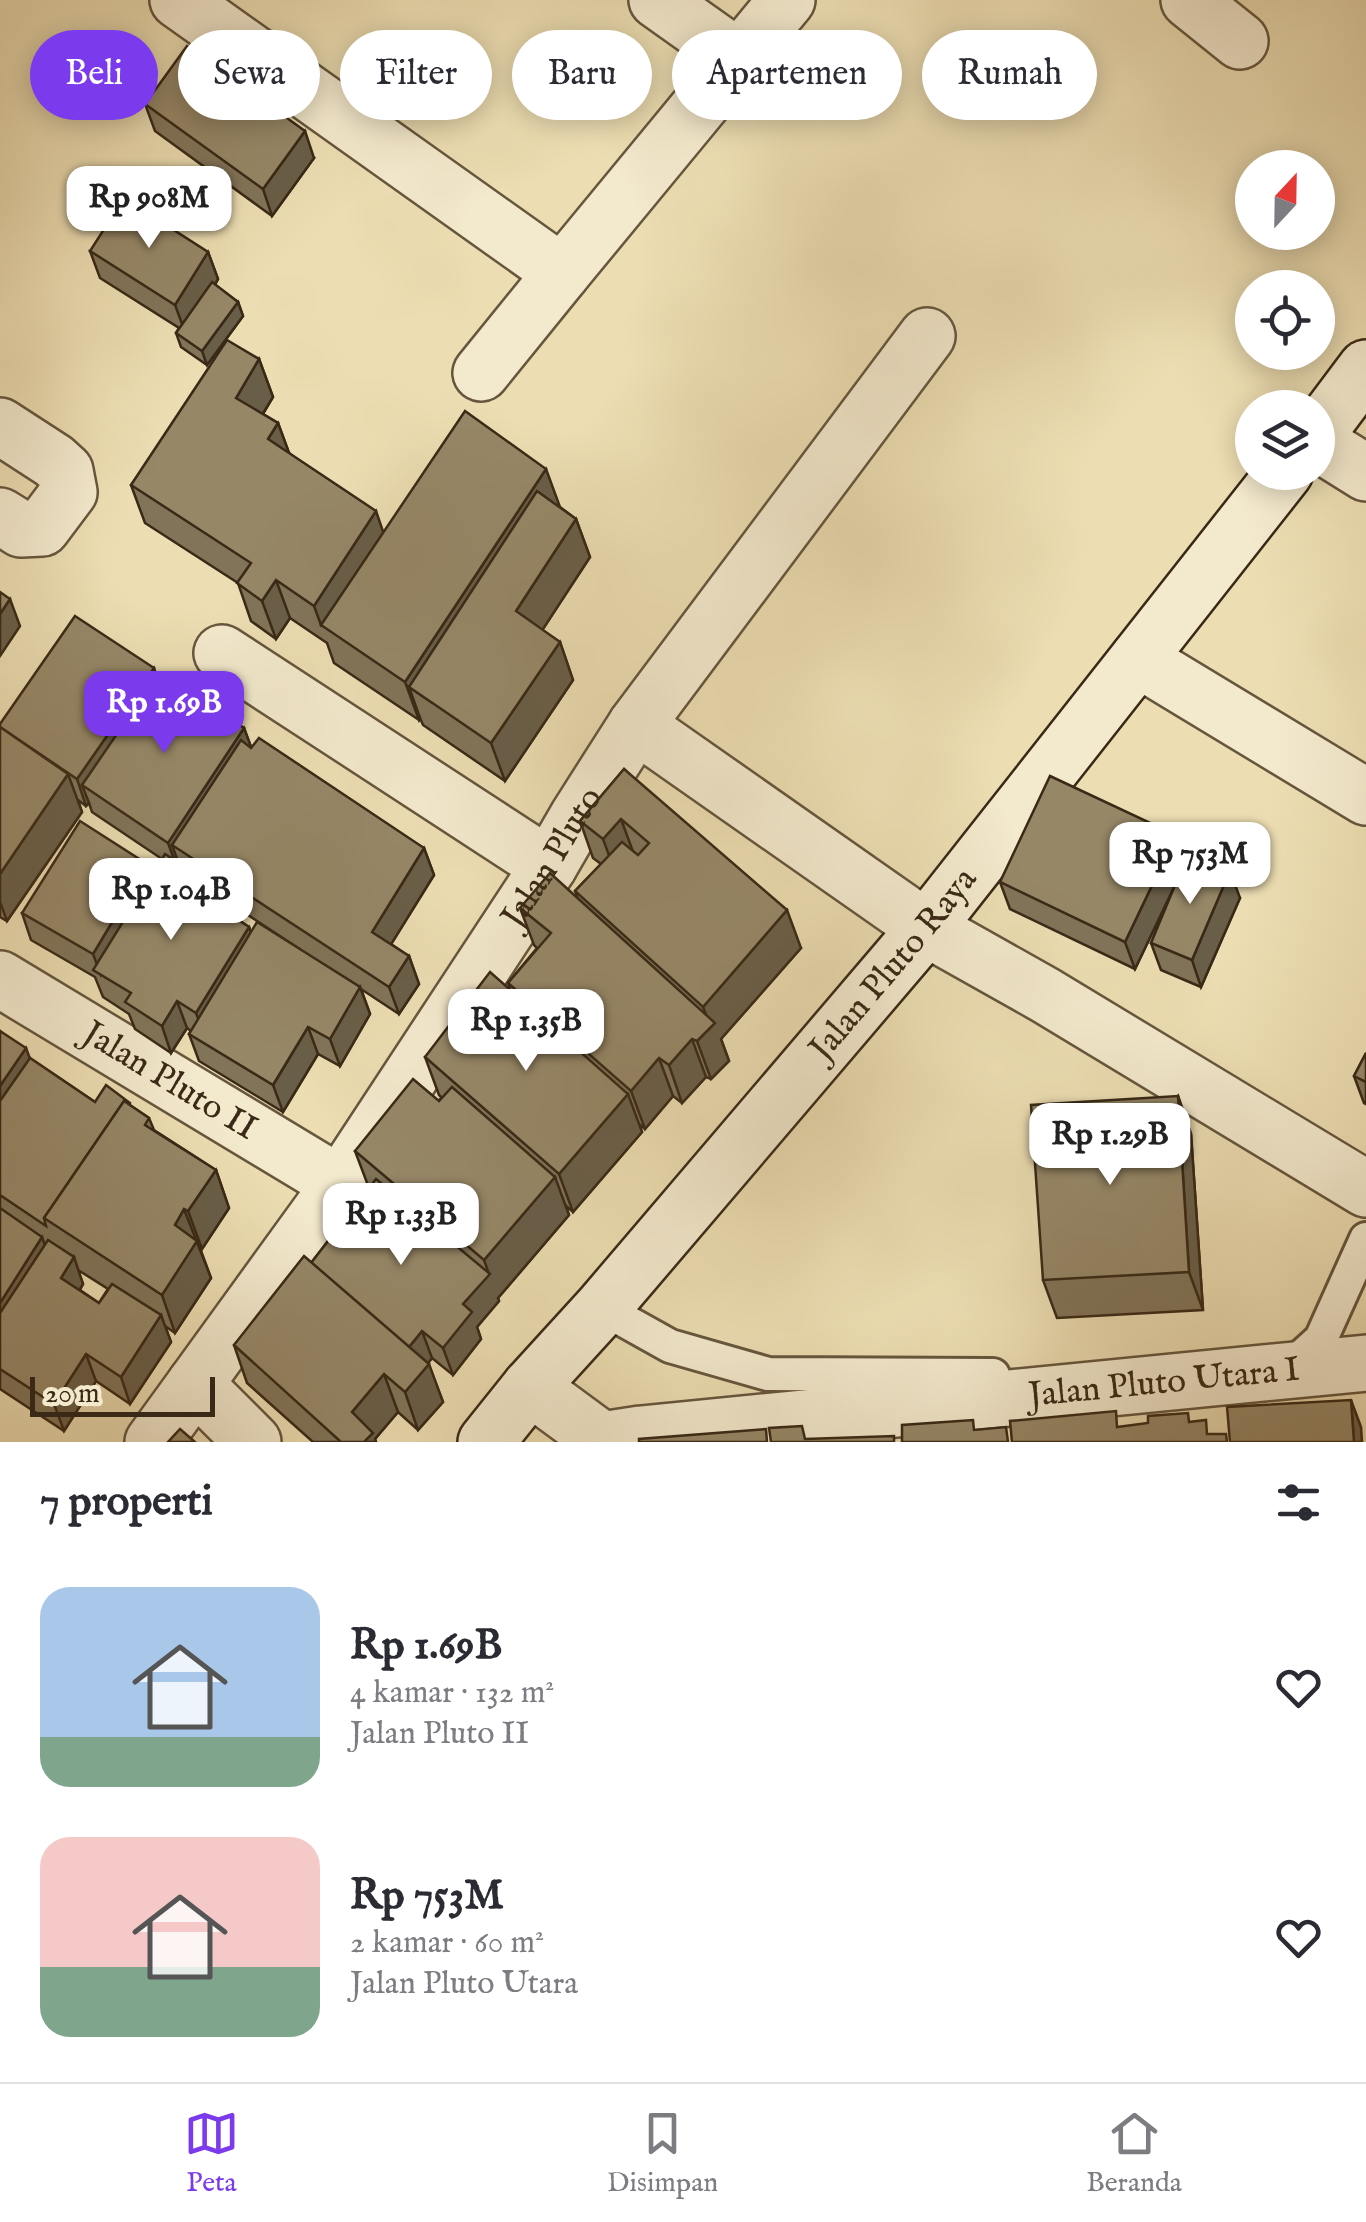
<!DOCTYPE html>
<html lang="id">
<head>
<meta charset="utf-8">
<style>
  :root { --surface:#fff; --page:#f7f7f7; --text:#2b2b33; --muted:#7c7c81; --line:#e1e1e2; --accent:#7c3aed }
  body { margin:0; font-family:"IM FELL English",serif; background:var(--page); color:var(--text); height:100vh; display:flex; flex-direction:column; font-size:38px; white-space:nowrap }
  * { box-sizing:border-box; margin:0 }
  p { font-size:32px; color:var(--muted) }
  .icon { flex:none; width:55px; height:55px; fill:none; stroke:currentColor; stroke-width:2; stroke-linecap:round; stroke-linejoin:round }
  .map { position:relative; height:1442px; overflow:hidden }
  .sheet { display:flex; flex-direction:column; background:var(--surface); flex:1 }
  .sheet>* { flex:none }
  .guide { position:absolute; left:30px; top:30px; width:1308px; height:90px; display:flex; gap:20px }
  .needle { width:65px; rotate:22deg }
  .buttons { position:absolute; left:1235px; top:150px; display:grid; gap:20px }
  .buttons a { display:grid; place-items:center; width:100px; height:100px; border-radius:50%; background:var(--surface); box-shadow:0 5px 25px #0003; font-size:50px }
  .scale { position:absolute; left:30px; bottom:25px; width:185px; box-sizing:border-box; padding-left:10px; border:5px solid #392916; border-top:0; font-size:28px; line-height:35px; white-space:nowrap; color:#392916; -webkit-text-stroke:8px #f3e9cd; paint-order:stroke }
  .price { position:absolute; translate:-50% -85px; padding:0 22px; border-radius:20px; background:#fff; color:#222; font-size:32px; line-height:65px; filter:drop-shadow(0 2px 5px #0008) }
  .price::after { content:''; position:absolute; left:50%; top:60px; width:30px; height:22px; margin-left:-15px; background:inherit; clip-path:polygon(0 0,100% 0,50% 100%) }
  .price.active { background:var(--accent); color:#fff }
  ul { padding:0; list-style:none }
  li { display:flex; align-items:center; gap:30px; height:250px; padding:0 40px }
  li span { display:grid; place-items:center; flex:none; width:280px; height:200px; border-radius:30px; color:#555 }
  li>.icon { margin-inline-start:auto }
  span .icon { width:120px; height:120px; fill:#fffc; stroke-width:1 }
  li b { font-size:42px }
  h2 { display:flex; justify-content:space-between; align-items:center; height:120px; padding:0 40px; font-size:42px }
  .chip { padding:0 35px; border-radius:45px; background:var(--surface); box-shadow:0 5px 25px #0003; font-size:35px; line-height:90px }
  .chip.active { background:var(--accent); color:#fff }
  .tab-bar { display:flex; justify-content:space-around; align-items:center; height:140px; border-top:2px solid var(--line); background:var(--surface); font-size:28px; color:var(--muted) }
  .tab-bar a { display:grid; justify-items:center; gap:5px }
  .tab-bar .active { color:var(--accent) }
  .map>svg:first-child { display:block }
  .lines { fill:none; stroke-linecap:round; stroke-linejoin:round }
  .lane-casing { stroke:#66563d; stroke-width:38 }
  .street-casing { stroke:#66563d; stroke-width:60 }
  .secondary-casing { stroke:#392916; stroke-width:60 }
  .lane { stroke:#f3e9cd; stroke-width:32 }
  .street { stroke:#f3e9cd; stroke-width:55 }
  .secondary { stroke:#f3e9cd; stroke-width:55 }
  .wall { fill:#817459; stroke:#392916; stroke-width:2.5; fill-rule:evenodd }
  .shaded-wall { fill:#695e48; stroke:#392916; stroke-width:2.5 }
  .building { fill:#968767; stroke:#392916; stroke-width:2.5 }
  .labels { text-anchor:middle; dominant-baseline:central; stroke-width:9; stroke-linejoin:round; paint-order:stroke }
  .street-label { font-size:35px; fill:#392916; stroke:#f3e9cd }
</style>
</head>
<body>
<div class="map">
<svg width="1366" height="1442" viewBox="0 0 1366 1442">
  <rect width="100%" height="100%" fill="#ecddb2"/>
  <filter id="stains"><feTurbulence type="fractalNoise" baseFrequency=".002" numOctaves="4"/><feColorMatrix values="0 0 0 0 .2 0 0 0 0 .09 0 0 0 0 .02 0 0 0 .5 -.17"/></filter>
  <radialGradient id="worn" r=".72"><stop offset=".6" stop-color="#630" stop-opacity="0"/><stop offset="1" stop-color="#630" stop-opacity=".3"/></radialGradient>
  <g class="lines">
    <defs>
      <g id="lane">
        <path d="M602 1308 670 1346 768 1374 993 1375"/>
        <path d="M1287 1363 1300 1358 1321 1339 1366 1239"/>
      </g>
      <g id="street">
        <path d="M178 0 562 273 787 0"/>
        <path d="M657 0 740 59"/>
        <path d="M1189 0 1240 41"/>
        <path d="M481 373 562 273"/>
        <path d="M0 426 54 461 65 471 69 492 42 528 21 529 0 516"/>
        <path d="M1318 443 1366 473"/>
        <path d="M222 653 549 866"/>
        <path d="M1138 659 1366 797"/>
        <path d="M636 725 926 928 1045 995 1366 1189"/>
        <path id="s1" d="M0 979 340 1184"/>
        <path d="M195 1384 253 1442"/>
        <path d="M530 1387 602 1440"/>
        <path id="s2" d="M602 1440 641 1434 1366 1363"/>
        <path id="s3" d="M153 1442 340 1184 549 866 578 816 636 725 927 336"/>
      </g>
      <g id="secondary">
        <path d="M1318 432 1366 368"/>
        <path id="s4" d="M486 1442 530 1387 602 1308 926 928 1285 472"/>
      </g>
    </defs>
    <!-- lane casing -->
    <use href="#lane" class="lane-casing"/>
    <!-- street casing -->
    <use href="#street" class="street-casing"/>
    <!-- secondary casing -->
    <use href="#secondary" class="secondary-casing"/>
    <!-- lane -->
    <use href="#lane" class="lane"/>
    <!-- street -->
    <use href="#street" class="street"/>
    <!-- secondary -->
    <use href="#secondary" class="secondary"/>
  </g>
  <!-- wall -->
  <g class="wall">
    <path d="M145 104 314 158 272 216 155 131Z"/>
    <path d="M90 251 208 252 218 279 215 285 238 302 243 316 207 365 181 347 176 333 179 328 100 278Z"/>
    <path d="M259 359 273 397 263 414 278 423 289 453 383 532 560 507 576 519 590 557 542 630 560 642 573 680 505 781 423 725 420 718 419 720 334 663 327 643 290 618 276 639 251 621 238 583 145 523 131 485Z"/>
    <path d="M156 675 179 687 224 705 229 718 244 728 251 747 424 848 434 875 391 944 409 956 419 984 399 1014 361 989 370 1014 340 1066 318 1054 283 1112 199 1061 189 1034 191 1031 187 1028 171 1053 135 1029 129 1014 103 997 95 977 31 940 22 913 147 864 151 876 162 859 92 812 89 803 86 806 78 800 82 812 7 921 0 917V724ZM219 896 301 950 251 933 249 927 224 910Z"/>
    <path d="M624 769 801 948 721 1039 729 1061 711 1079 706 1077 682 1103 673 1096 645 1129 639 1124 642 1132 573 1212 566 1206 569 1215 498 1298 499 1301 477 1327 481 1339 453 1375 432 1358 428 1363 443 1402 418 1430 398 1412 375 1439 376 1442H313L247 1383 234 1345 311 1263 369 1188 355 1151 442 1098 439 1095 425 1057 510 990 508 983 537 948 534 945 520 908 578 899 575 891 601 864 593 858 580 821Z"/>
    <path d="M1186 860 1240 898 1201 987 1161 970 1151 943 1177 881 1135 969 1010 909 1000 882Z"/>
    <path d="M0 1031 30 1058 95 1102 131 1106 149 1118 154 1130 216 1170 229 1208 202 1249 200 1248 211 1278 175 1333 165 1326 171 1342 130 1404 96 1381 64 1431 0 1389ZM78 1270 108 1289 99 1303 80 1290 83 1284Z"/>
    <path d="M1366 1053V1104L1364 1103 1354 1076Z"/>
    <path d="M1178 1096 1191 1134 1203 1310 1057 1318 1043 1280Z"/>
  </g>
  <!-- shaded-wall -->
  <g class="shaded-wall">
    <path d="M305 131 314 158 272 216 263 189Z"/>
    <path d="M208 252 218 279 185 332 175 305Z"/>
    <path d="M238 302 243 316 207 365 202 351Z"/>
    <path d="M259 359 273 397 249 436 236 398Z"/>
    <path d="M278 423 292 461 268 439Z"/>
    <path d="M546 469 560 507 431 702 409 687 420 718 419 720 405 682Z"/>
    <path d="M376 511 389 549 321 625 314 606Z"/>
    <path d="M576 519 590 557 530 649 516 611Z"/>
    <path d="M276 580 290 618 276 639 262 601Z"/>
    <path d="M10 599 20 626 0 656V614Z"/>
    <path d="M560 642 573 680 505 781 491 743Z"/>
    <path d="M154 668 163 695 82 785 89 803 86 806 77 779Z"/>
    <path d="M244 728 254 755 172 845 180 867 178 870 168 843Z"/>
    <path d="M68 774 82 812 7 921 0 902V874Z"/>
    <path d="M621 819 635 857 617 877 603 839Z"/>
    <path d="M1176 835 1186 862 1135 969 1125 942Z"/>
    <path d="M424 848 434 875 382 959 372 932Z"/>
    <path d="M147 864 157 891 101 975 93 954Z"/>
    <path d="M1230 871 1240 898 1201 987 1192 960Z"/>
    <path d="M215 886 225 913 207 899Z"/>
    <path d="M787 910 801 948 721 1039 729 1061 711 1079 697 1041 711 1027 703 1007Z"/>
    <path d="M249 927 259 954 206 1040 196 1013Z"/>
    <path d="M409 956 419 984 399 1014 389 987Z"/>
    <path d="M360 987 370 1014 340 1066 330 1039Z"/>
    <path d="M177 1001 187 1028 171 1053 162 1026Z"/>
    <path d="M308 1027 318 1054 283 1112 273 1085Z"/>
    <path d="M692 1039 706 1077 682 1103 669 1065Z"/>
    <path d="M26 1048 36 1075 0 1127V1086Z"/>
    <path d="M659 1058 673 1096 645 1129 631 1091Z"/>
    <path d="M628 1094 642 1132 573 1212 559 1174Z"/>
    <path d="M1178 1096 1191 1134 1203 1310 1189 1272Z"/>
    <path d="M216 1170 229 1208 202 1249 188 1211Z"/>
    <path d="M555 1177 569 1215 498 1298 499 1301 477 1327 481 1339 453 1375 443 1348 463 1304 489 1274 484 1260Z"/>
    <path d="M184 1209 211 1278 175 1333 162 1295 175 1225Z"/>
    <path d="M42 1237 52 1264 0 1345V1303Z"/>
    <path d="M74 1257 83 1284 70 1305 61 1278Z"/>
    <path d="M161 1315 171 1342 130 1404 121 1377Z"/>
    <path d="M422 1331 432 1358 416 1378 406 1351Z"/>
    <path d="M86 1354 96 1381 64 1431 54 1404Z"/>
    <path d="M429 1364 443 1402 418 1430 405 1392Z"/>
    <path d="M384 1374 398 1412 375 1439 376 1442H363L352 1412Z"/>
    <path d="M1351 1400 1361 1427 1362 1442H1354Z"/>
  </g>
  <!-- building -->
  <g class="building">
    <path d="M187 46 305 131 263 189 145 104Z"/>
    <path d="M124 198 208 252 175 305 90 251Z"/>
    <path d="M212 282 238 302 202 351 176 333Z"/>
    <path d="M227 340 259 359 236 398 278 423 268 439 376 511 314 606 276 580 262 601 237 583 251 563 131 485Z"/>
    <path d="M465 411 546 469 405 682 321 625Z"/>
    <path d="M537 491 576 519 516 611 560 642 491 743 409 687Z"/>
    <path d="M0 592 10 599 0 614Z"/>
    <path d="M75 616 154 668 77 779 0 727V724Z"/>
    <path d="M158 674 179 687 182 684 197 692 208 690 220 698 224 705 223 714 244 728 168 843 82 785Z"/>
    <path d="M0 727 68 774 0 874Z"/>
    <path d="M259 738 424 848 372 932 409 956 389 987 172 845 241 740 251 748Z"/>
    <path d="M624 769 787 910 703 1007 575 891 622 842 638 855 649 843 621 819 603 839 580 821Z"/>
    <path d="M1050 776 1176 835 1125 942 1000 882Z"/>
    <path d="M80 821 147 864 93 954 22 913Z"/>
    <path d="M165 854 215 886 207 899 249 927 196 1013 177 1001 162 1026 125 1002 131 993 93 970Z"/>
    <path d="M1188 854 1230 871 1192 960 1151 943Z"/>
    <path d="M550 873 715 1023 697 1041 692 1039 669 1065 659 1058 631 1091 508 983 551 933 520 908Z"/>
    <path d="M257 922 360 987 330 1039 308 1027 273 1085 189 1034Z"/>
    <path d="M490 972 628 1094 559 1174 425 1057Z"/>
    <path d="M0 1031 26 1048 0 1086Z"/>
    <path d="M1366 1053V1082L1354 1076Z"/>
    <path d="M30 1058 95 1102 106 1085 130 1103 129 1105 124 1101 44 1218 46 1226 0 1195V1101Z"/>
    <path d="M413 1079 439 1101 452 1087 555 1177 484 1260 355 1151Z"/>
    <path d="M1178 1096 1189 1272 1043 1280 1031 1105Z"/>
    <path d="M124 1101 149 1118 145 1125 216 1170 188 1211 184 1209 175 1225 197 1241 162 1295 44 1218Z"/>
    <path d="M376 1179 490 1274 463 1304 472 1312 443 1348 422 1331 409 1347 311 1263Z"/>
    <path d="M0 1208 42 1237 0 1303Z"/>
    <path d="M48 1240 74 1257 61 1278 99 1303 112 1284 161 1315 121 1377 86 1354 54 1404 0 1369V1313Z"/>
    <path d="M304 1256 429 1364 405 1392 384 1374 352 1412 373 1433 364 1442H341L234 1345Z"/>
    <path d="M1351 1400 1354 1442H1230L1227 1407Z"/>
    <path d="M1116 1411 1117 1427 1148 1423V1416L1188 1413 1189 1422 1206 1420 1207 1434H1226L1227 1442H1012L1010 1421Z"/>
    <path d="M973 1420 974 1430 1006 1427 1008 1442H902V1425Z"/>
    <path d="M802 1426 805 1439 894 1436V1442H771L769 1428Z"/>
    <path d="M180 1429 195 1442H168Z"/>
    <path d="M766 1429 767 1442H639V1439Z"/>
  </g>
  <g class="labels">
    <!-- street labels -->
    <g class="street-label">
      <text stroke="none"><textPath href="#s3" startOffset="708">Jalan Pluto</textPath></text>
      <text stroke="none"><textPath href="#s4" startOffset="628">Jalan Pluto Raya</textPath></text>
      <text stroke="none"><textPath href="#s1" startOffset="198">Jalan Pluto II</textPath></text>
      <text stroke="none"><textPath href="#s2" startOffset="565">Jalan Pluto Utara I</textPath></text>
    </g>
  </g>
  <rect width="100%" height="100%" filter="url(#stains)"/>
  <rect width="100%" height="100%" fill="url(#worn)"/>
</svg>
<div class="buttons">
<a><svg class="needle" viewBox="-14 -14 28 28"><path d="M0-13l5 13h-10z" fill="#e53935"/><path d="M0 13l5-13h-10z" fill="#7c7c81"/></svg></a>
<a><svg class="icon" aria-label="locate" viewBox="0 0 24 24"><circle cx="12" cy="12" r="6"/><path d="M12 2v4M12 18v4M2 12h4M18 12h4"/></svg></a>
<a><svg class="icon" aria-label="layers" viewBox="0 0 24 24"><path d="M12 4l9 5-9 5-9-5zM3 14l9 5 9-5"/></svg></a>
</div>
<div class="scale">20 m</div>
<b class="price" style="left:149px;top:251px">Rp 908M</b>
<b class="price active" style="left:164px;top:756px">Rp 1.69B</b>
<b class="price" style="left:1190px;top:907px">Rp 753M</b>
<b class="price" style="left:171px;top:943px">Rp 1.04B</b>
<b class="price" style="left:526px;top:1074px">Rp 1.35B</b>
<b class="price" style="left:1110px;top:1188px">Rp 1.29B</b>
<b class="price" style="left:401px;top:1268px">Rp 1.33B</b>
<div class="guide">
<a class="chip active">Beli</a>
<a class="chip">Sewa</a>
<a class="chip">Filter</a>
<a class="chip">Baru</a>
<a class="chip">Apartemen</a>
<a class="chip">Rumah</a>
</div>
</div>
<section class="sheet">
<h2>7 properti<svg class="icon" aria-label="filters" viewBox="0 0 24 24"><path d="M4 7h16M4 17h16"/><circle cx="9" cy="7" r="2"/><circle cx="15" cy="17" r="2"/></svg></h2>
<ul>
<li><span style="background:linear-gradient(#a9c7e8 75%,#7fa58c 0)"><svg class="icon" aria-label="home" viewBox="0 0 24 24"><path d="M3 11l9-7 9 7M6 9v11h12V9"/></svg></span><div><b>Rp 1.69B</b><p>4 kamar · 132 m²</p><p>Jalan Pluto II</p></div><svg class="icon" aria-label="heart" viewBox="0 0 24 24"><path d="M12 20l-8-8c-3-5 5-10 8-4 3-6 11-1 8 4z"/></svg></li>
<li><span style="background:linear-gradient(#f6c9c9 65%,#7fa58c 0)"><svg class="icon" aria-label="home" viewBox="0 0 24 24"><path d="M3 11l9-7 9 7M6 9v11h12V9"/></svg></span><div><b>Rp 753M</b><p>2 kamar · 60 m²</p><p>Jalan Pluto Utara</p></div><svg class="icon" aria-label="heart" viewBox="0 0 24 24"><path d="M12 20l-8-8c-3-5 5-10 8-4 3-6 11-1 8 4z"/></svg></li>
</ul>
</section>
<nav class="tab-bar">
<a class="active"><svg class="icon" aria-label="map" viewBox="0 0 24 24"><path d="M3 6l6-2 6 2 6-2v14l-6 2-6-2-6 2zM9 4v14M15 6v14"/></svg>Peta</a>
<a><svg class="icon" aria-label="saved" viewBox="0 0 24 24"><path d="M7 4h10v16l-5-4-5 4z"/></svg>Disimpan</a>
<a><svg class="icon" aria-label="home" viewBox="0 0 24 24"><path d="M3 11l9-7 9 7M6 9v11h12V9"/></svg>Beranda</a>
</nav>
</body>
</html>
